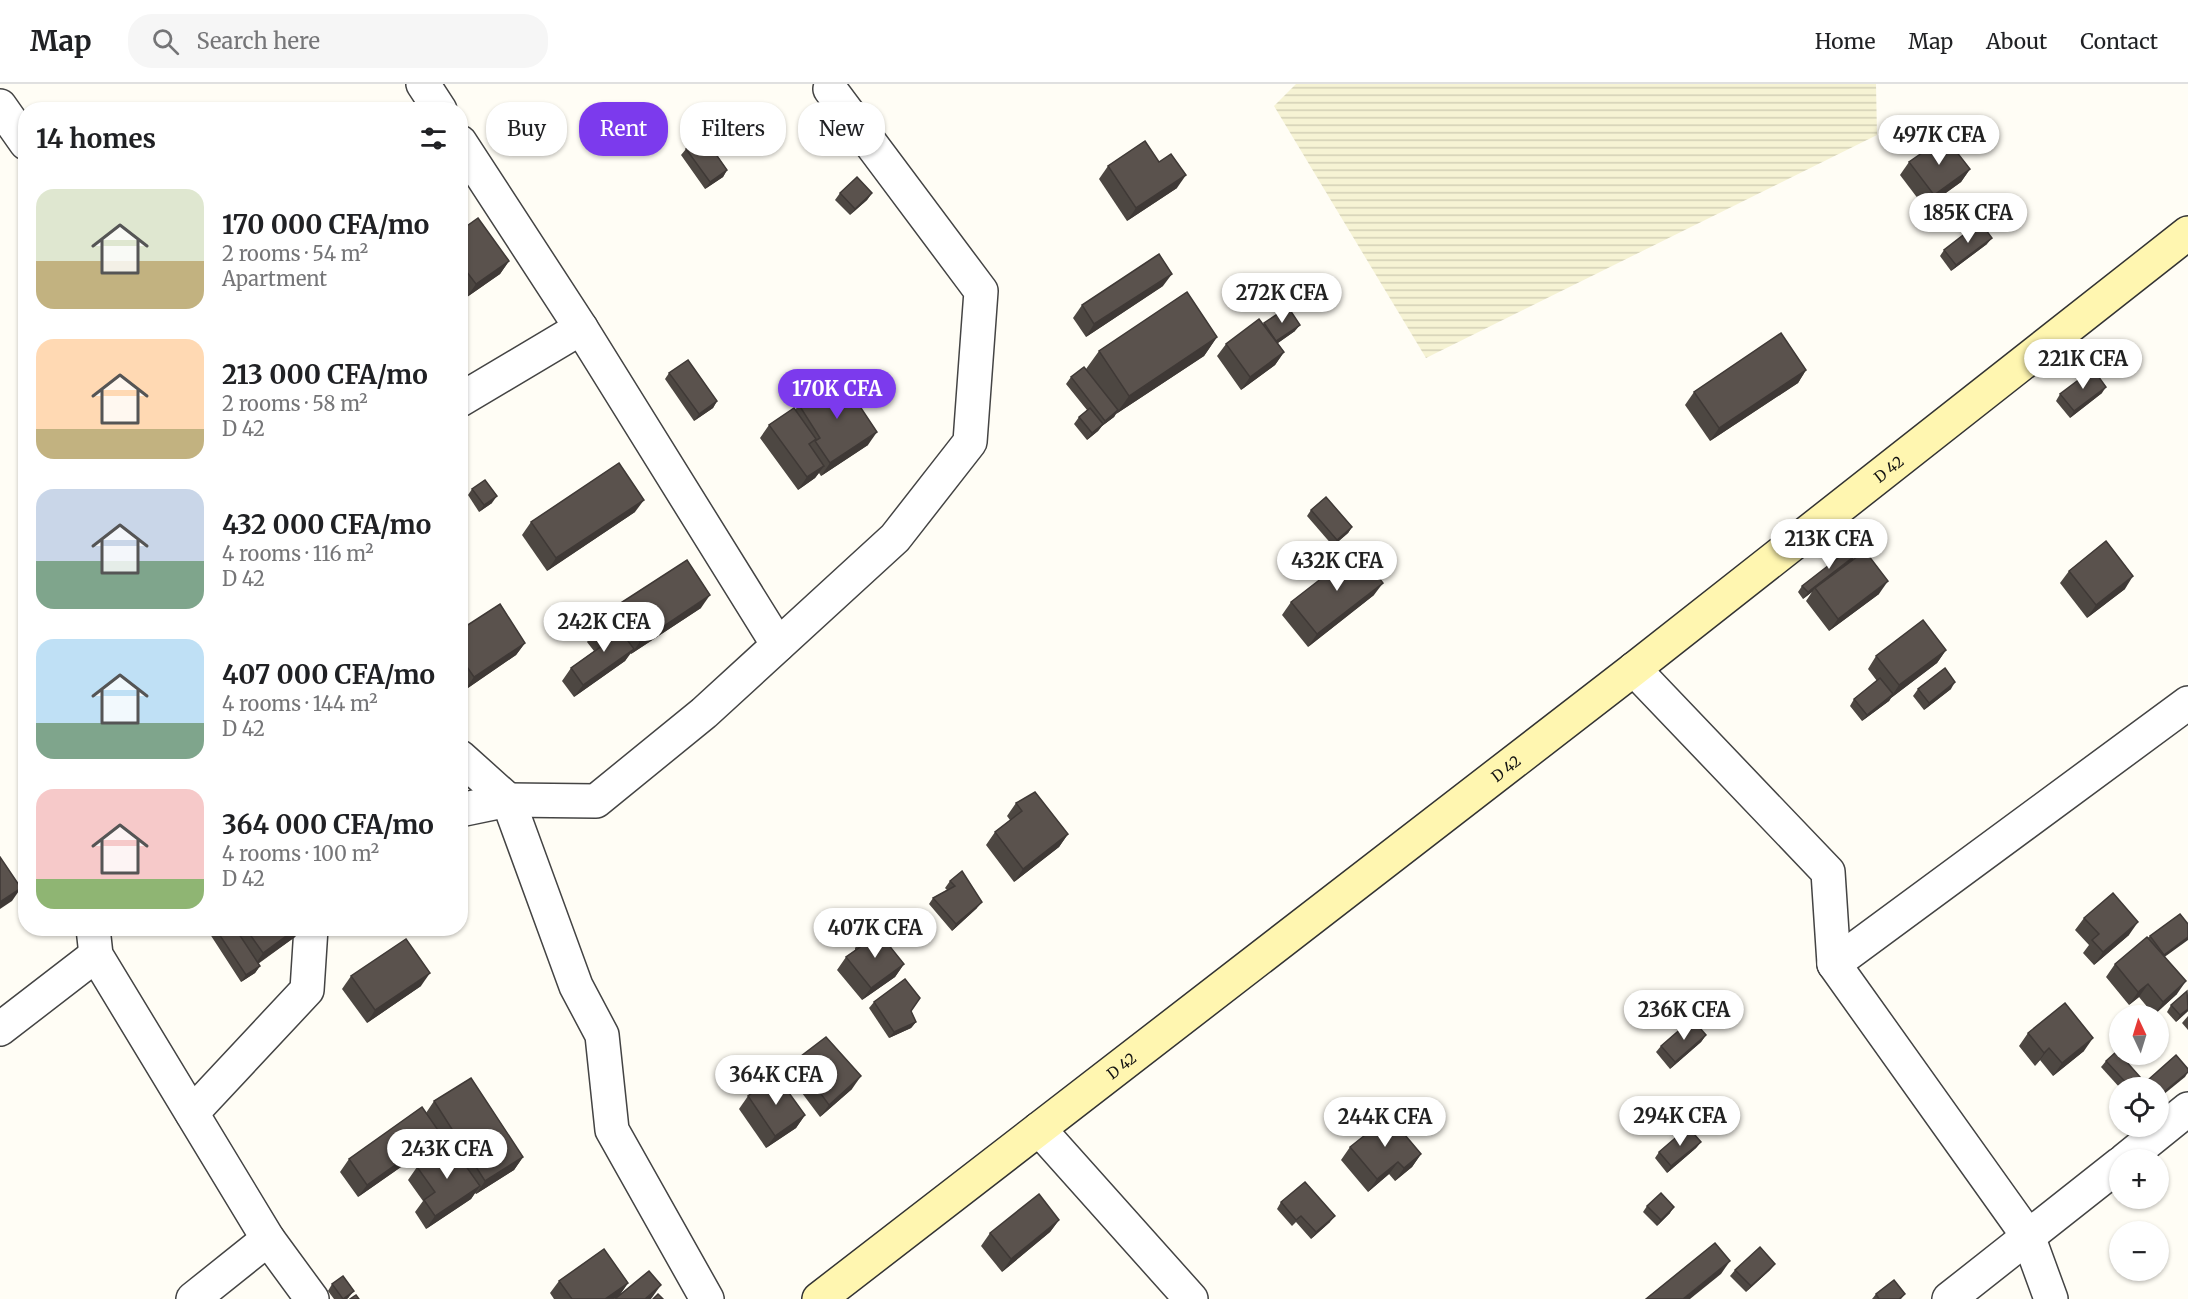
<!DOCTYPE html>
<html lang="en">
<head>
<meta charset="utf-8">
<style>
  :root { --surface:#fff; --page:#f6f6f6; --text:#202124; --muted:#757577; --line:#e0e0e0; --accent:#7c3aed }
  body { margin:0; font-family:Merriweather,serif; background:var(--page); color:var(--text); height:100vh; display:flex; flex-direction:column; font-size:22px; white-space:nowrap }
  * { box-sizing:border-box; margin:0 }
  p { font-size:20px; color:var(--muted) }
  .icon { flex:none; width:33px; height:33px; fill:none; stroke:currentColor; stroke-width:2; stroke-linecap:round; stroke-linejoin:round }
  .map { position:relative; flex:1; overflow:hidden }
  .panel { position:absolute; left:18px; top:18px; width:450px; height:834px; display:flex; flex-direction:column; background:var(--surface); border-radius:24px; box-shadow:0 2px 4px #0004 }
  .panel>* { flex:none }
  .guide { position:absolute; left:486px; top:18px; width:570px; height:54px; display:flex; gap:12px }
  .needle { width:39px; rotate:356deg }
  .tools { position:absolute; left:2109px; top:921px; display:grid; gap:12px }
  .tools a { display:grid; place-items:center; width:60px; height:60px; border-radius:50%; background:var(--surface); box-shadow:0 2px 4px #0004; font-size:30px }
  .price { position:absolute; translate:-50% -51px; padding:0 14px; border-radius:21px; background:#fff; color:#222; font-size:20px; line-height:39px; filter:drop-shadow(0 2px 3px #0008) }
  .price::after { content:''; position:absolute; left:50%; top:36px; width:18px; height:14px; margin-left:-9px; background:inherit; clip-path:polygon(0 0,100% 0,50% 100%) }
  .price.active { background:var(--accent); color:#fff }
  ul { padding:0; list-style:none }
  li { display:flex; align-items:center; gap:18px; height:150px; padding:0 18px }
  li span { display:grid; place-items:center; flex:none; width:168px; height:120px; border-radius:18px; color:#555 }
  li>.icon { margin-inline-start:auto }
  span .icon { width:72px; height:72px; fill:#fffc; stroke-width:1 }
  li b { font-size:26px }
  h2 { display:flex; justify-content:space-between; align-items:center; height:72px; padding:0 18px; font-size:26px }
  .pill { padding:0 21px; border-radius:24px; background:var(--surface); box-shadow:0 2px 4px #0004; font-size:21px; line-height:54px }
  .pill.active { background:var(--accent); color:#fff }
  header { display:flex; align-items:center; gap:36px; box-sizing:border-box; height:84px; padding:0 30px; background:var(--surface); border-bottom:2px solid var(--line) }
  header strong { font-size:28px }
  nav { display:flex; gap:33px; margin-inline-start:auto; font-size:21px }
  .search { width:420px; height:54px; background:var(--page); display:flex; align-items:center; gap:15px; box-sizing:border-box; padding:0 21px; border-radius:24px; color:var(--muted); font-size:22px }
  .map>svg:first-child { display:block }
  .farmland { fill:url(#farmland-rules) }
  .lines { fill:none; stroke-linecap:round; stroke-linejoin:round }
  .street-casing { stroke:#444; stroke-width:36 }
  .secondary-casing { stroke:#333; stroke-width:36 }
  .street { stroke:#fff; stroke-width:33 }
  .secondary { stroke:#fff6b0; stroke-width:33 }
  .wall { fill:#4d4742 }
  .shaded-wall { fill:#3f3936 }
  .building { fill:#5a524d; stroke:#3f3936; stroke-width:1.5 }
  .labels { text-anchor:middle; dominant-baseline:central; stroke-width:6; stroke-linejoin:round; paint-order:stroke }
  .street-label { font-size:15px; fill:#111; stroke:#fff }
</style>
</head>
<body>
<header>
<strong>Map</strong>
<div class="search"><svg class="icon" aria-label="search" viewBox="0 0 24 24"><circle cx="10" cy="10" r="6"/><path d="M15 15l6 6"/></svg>Search here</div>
<nav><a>Home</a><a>Map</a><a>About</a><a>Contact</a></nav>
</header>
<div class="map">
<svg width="2188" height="1215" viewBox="0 0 2188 1215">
  <defs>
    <pattern id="farmland-rules" width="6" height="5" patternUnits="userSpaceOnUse" patternTransform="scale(1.5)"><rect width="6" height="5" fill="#f6f3d4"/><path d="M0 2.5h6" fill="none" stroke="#d2cfb5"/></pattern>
  </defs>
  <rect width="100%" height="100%" fill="#fffdf5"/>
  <!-- farmland -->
  <path class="farmland" d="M1296 0H1876L1877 51 1426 274 1274 22Z"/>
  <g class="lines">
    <defs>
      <g id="street">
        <path d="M423 0 440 26"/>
        <path d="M0 22 26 59"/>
        <path d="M460 58 581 244 778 561"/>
        <path d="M460 316 581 244"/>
        <path d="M1634 585 1828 788 1834 880 2028 1152 2051 1215"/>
        <path d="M460 673 508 716 576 902 602 951 612 1046 707 1215"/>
        <path d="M460 726 508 716 596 717 704 629 895 454 970 358 981 207 830 5"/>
        <path d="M93 844 96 871 268 1155 312 1215"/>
        <path d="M1834 880 2188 619"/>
        <path d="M0 945 96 871"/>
        <path d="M192 1029 307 906 311 844"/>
        <path d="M1039 1045 1191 1215"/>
        <path d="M2125 1076 2188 1025"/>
        <path d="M193 1215 268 1155"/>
        <path d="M1949 1215 2120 1080"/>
      </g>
      <g id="secondary">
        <path id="s1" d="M819 1215 1634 585 2188 149"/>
      </g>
    </defs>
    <!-- street casing -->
    <use href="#street" class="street-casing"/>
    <!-- secondary casing -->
    <use href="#secondary" class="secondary-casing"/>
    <!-- street -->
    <use href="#street" class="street"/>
    <!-- secondary -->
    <use href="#secondary" class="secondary"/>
  </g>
  <!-- wall -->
  <g class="wall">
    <path d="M731 57 726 64 717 71 727 86 723 93 705 105 681 71 686 65Z"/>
    <path d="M1159 78 1177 104 1127 137 1099 95 1108 82Z"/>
    <path d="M1909 78 1970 85 1961 98 1925 124 1900 91Z"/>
    <path d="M840 109H872L867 116 850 131 835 116Z"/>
    <path d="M460 147 509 177 500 190 467 213 460 204Z"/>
    <path d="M1987 160 1951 187 1940 172 1944 166Z"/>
    <path d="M1163 202 1086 253 1073 234 1082 221Z"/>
    <path d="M1264 239 1295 247 1278 259 1284 268 1275 281 1241 306 1217 272 1226 260 1263 240Z"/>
    <path d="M1217 253 1204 272 1116 330 1114 333 1102 342 1098 347 1087 356 1074 340 1079 333 1087 326 1066 300 1071 293 1086 285 1099 267Z"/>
    <path d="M1806 286 1798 299 1710 357 1685 321 1694 308Z"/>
    <path d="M669 289 717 317 713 324 694 337 665 295Z"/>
    <path d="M2102 309 2070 334 2056 317 2060 310Z"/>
    <path d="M799 321 868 361 821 392 819 389 815 394 798 406 760 354 769 341 795 326Z"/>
    <path d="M472 405 492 419 479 428 468 411Z"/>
    <path d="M1311 426 1352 443 1348 449 1333 462 1307 432Z"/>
    <path d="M635 428 547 487 522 451 531 438Z"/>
    <path d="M1853 475 1879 510 1829 547 1806 517 1812 508 1803 515 1798 508 1802 502Z"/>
    <path d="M2069 487 2125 505 2087 534 2060 499Z"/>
    <path d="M1374 511 1308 563 1282 531 1291 518Z"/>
    <path d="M616 522 701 524 631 570 630 569 625 577 574 613 562 597 571 584 594 567 587 558 596 545 608 536 607 535Z"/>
    <path d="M460 546 525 559 516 571 465 606 460 600Z"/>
    <path d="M1946 566 1937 579 1891 614 1889 617 1862 637 1850 622 1854 615 1877 597 1868 585 1876 572Z"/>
    <path d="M1918 605H1951L1924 626 1913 612Z"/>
    <path d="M1016 719 1068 750 1059 763 1014 798 986 761 995 748 1010 736 1007 732Z"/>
    <path d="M950 797 977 824 952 847 929 820 933 814 947 806 945 804Z"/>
    <path d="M2180 830 2165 873 2177 910 2154 931 2139 913 2129 921 2106 893 2115 880 2150 852Z"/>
    <path d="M2084 834 2129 851 2094 881 2083 869 2089 861 2075 846Z"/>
    <path d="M206 844H301L295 853 258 880 260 882 255 889 241 898Z"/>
    <path d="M864 852 904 880 895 893 862 916 837 886 846 873 855 866V864Z"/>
    <path d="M351 892 421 902 367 939 342 905Z"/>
    <path d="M874 918 911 927 916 938 911 944 889 954 869 924Z"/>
    <path d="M2171 921 2188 927 2176 938 2167 928Z"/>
    <path d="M2188 932V946L2182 939Z"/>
    <path d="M2028 949 2084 967 2053 992 2040 976 2035 982 2019 962Z"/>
    <path d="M1706 951 1701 958 1670 985 1656 968 1661 962Z"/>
    <path d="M796 976 852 1005 820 1033 787 989Z"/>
    <path d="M2106 977 2136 1000 2132 1004H2120L2101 983Z"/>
    <path d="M748 1012 805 1031 796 1044 766 1064 739 1025Z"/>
    <path d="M434 1017 523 1073 514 1086 476 1110 475 1109 471 1115 426 1145 415 1128 423 1117 408 1096 417 1083 446 1064 438 1052 431 1062 358 1113 340 1088 349 1075 426 1029Z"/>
    <path d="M1701 1058 1696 1064 1667 1089 1655 1074 1659 1068Z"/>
    <path d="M1350 1063 1421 1070 1412 1083 1395 1097 1389 1090 1368 1108 1341 1076Z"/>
    <path d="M1281 1118 1330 1138 1311 1155 1296 1138 1292 1142 1277 1125Z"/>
    <path d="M1647 1122 1670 1129 1657 1142 1643 1128Z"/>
    <path d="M1059 1136 1050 1148 1002 1188 981 1162 990 1149Z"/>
    <path d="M1775 1180 1770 1186 1746 1208 1730 1192 1735 1186Z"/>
    <path d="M559 1197 628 1199 619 1212 614 1215H554L550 1209Z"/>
    <path d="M332 1200 349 1213 347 1215H334L328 1207Z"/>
    <path d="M1876 1210H1905L1901 1215H1872Z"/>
  </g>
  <!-- shaded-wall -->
  <g class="shaded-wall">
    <path d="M731 57 726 64 710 75 715 69Z"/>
    <path d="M1970 85 1961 98 1925 124 1934 111Z"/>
    <path d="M727 86 723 93 705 105 710 98Z"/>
    <path d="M1186 91 1177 104 1127 137 1136 124Z"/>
    <path d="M872 109 867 116 850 131 855 125Z"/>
    <path d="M1992 154 1987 160 1951 187 1956 181Z"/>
    <path d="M509 177 500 190 467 213 476 200Z"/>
    <path d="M1172 190 1163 202 1086 253 1094 240Z"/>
    <path d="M1300 241 1295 247 1272 263 1276 257Z"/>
    <path d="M1217 253 1204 272 1116 330 1129 312Z"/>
    <path d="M1284 268 1275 281 1241 306 1250 293Z"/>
    <path d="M1806 286 1798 299 1710 357 1719 344Z"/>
    <path d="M2106 303 2102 309 2070 334 2074 327Z"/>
    <path d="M717 317 713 324 694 337 699 330Z"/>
    <path d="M1118 326 1114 333 1102 342 1098 347 1087 356 1092 349 1102 341 1105 337Z"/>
    <path d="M877 348 868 361 821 392 830 379Z"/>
    <path d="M824 382 815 394 798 406 807 393Z"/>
    <path d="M497 412 492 419 479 428 484 421Z"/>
    <path d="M644 416 635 428 547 487 556 474Z"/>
    <path d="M1352 443 1348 449 1333 462 1337 456Z"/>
    <path d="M1857 470 1852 477 1815 504 1812 508 1803 515 1808 508Z"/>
    <path d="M2133 492 2125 505 2087 534 2096 521Z"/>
    <path d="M1888 497 1879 510 1829 547 1838 535Z"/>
    <path d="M1383 499 1374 511 1308 563 1317 550Z"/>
    <path d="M710 511 701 524 631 570 640 558Z"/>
    <path d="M525 559 516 571 465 606 474 593Z"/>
    <path d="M634 565 625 577 574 613 583 601Z"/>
    <path d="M1946 566 1937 579 1891 614 1889 617 1862 637 1867 631 1893 610 1899 601Z"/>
    <path d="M1955 598 1951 605 1924 626 1929 619Z"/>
    <path d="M1068 750 1059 763 1014 798 1023 785Z"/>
    <path d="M21 804 12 817 0 825V818Z"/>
    <path d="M982 818 977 824 952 847 956 840Z"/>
    <path d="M2138 838 2129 851 2094 881 2103 868Z"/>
    <path d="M297 844H301L295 853 254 882 263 869Z"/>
    <path d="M2188 853V856L2159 877 2164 871Z"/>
    <path d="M904 880 895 893 862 916 871 904Z"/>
    <path d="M260 882 255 889 241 898 246 891Z"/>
    <path d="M430 889 421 902 367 939 375 926Z"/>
    <path d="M2186 897 2177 910 2154 931 2163 918Z"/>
    <path d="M2148 900 2139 913 2129 921 2138 908Z"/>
    <path d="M2188 925V927L2176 938 2180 931Z"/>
    <path d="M916 938 911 944 889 954 894 948Z"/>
    <path d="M1706 951 1701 958 1670 985 1675 978Z"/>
    <path d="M2093 954 2084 967 2053 992 2062 979Z"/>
    <path d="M2049 964 2040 976 2035 982 2044 969Z"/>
    <path d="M2188 988 2185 993 2158 1015V1013Z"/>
    <path d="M861 992 852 1005 820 1033 829 1021Z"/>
    <path d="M2140 993 2136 1000 2132 1004H2129Z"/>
    <path d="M805 1031 796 1044 766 1064 775 1052Z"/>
    <path d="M440 1049 431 1062 358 1113 367 1101Z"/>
    <path d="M1701 1058 1696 1064 1667 1089 1671 1082Z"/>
    <path d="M1421 1070 1412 1083 1395 1097 1404 1084Z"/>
    <path d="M523 1073 514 1086 476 1110 485 1097Z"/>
    <path d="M1398 1078 1389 1090 1368 1108 1377 1095Z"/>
    <path d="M480 1102 471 1115 426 1145 435 1132Z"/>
    <path d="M1674 1123 1670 1129 1657 1142 1661 1136Z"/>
    <path d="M1335 1132 1330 1138 1311 1155 1316 1148Z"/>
    <path d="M1059 1136 1050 1148 1002 1188 1011 1175Z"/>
    <path d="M1730 1177 1721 1190 1690 1215H1683Z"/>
    <path d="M1775 1180 1770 1186 1746 1208 1751 1202Z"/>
    <path d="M628 1199 619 1212 614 1215H605Z"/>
    <path d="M661 1201 651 1215H645Z"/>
    <path d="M354 1207 349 1213 347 1215H342Z"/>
  </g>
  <!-- building -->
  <g class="building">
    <path d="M720 42 731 57 715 69 727 86 710 98 686 65Z"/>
    <path d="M1945 53 1970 85 1934 111 1909 78Z"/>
    <path d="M1145 57 1159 78 1171 70 1186 91 1136 124 1108 82Z"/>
    <path d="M857 93 872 109 855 125 840 109Z"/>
    <path d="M478 134 509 177 476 200 460 179V147Z"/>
    <path d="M1980 138 1992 154 1956 181 1944 166Z"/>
    <path d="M1159 170 1172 190 1094 240 1082 221Z"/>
    <path d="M1187 208 1217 253 1129 312 1099 267Z"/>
    <path d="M1288 223 1300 241 1276 257 1264 239Z"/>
    <path d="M1259 235 1284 268 1250 293 1226 260Z"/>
    <path d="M1781 249 1806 286 1719 344 1694 308Z"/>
    <path d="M688 276 717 317 699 330 669 289Z"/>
    <path d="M1084 283 1118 326 1105 337 1071 293Z"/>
    <path d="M2093 285 2106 303 2074 327 2060 310Z"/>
    <path d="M841 294 877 348 830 379 815 357 820 354 799 321Z"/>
    <path d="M794 324 816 355 809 360 824 382 807 393 769 341Z"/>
    <path d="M1090 324 1103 340 1092 349 1079 333Z"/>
    <path d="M619 379 644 416 556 474 531 438Z"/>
    <path d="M485 396 497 412 484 421 472 405Z"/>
    <path d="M1326 413 1352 443 1337 456 1311 426Z"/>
    <path d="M2106 457 2133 492 2096 521 2069 487Z"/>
    <path d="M1851 464 1857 470 1808 508 1802 502Z"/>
    <path d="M1358 466 1383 499 1317 550 1291 518Z"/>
    <path d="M1865 467 1888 497 1838 535 1815 504Z"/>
    <path d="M687 476 710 511 640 558 616 522Z"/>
    <path d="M500 520 525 559 474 593 460 573V546Z"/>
    <path d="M611 534 634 565 583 601 571 584 606 559 596 545Z"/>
    <path d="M1923 536 1946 566 1899 601 1876 572Z"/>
    <path d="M1945 584 1955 598 1929 619 1918 605Z"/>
    <path d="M1880 594 1893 610 1867 631 1854 615Z"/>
    <path d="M1035 708 1068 750 1023 785 995 748 1022 727 1016 719Z"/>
    <path d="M0 773 21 804 0 818Z"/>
    <path d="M962 787 982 818 956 840 933 814 955 802 950 797Z"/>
    <path d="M2113 809 2138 838 2103 868 2092 856 2099 850 2084 834Z"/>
    <path d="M2180 830 2188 840V853L2164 871 2150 852Z"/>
    <path d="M215 844H235L260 882 246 891Z"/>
    <path d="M253 844H297L263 869 251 852 256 849Z"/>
    <path d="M875 844 904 880 871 904 846 873 866 859 864 852Z"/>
    <path d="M2147 853 2186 897 2163 918 2148 900 2138 908 2115 880Z"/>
    <path d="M406 855 430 889 375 926 351 892Z"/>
    <path d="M905 895 920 914 911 927 916 938 894 948 874 918Z"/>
    <path d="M2187 907 2188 925 2180 931 2171 921Z"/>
    <path d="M2065 919 2093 954 2062 979 2049 964 2044 969 2028 949Z"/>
    <path d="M1692 935 1706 951 1675 978 1661 962Z"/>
    <path d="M826 953 861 992 829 1021 796 976Z"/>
    <path d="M2117 967 2140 993 2130 1003 2106 977Z"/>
    <path d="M2176 971 2188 985V988L2158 1013V1004H2139Z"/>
    <path d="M776 991 805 1031 775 1052 748 1012Z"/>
    <path d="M471 994 523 1073 485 1097 434 1017Z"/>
    <path d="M422 1023 440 1049 367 1101 349 1075Z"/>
    <path d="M1389 1032 1421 1070 1404 1084 1398 1078 1377 1095 1350 1063Z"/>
    <path d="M1688 1043 1701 1058 1671 1082 1659 1068Z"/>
    <path d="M451 1061 480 1102 435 1132 424 1116 435 1108 417 1083Z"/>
    <path d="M1305 1098 1335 1132 1316 1148 1301 1132 1296 1136 1281 1118Z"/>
    <path d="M1661 1109 1674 1123 1661 1136 1647 1122Z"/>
    <path d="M1039 1110 1059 1136 1011 1175 990 1149Z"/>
    <path d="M1715 1159 1730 1177 1683 1215H1646Z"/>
    <path d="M1760 1163 1775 1180 1751 1202 1735 1186Z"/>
    <path d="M604 1165 628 1199 605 1215H572L559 1197Z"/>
    <path d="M649 1187 661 1201 645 1215H615Z"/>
    <path d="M343 1192 354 1207 343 1215 332 1200Z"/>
    <path d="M1894 1196 1905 1210 1899 1215H1879L1876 1210Z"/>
    <path d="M658 1210 663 1215H653Z"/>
    <path d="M356 1211 359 1215H350Z"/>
  </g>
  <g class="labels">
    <!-- street labels -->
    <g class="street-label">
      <text stroke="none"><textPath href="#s1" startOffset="1354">D 42</textPath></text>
      <text stroke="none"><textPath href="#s1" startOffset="868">D 42</textPath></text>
      <text stroke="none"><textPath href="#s1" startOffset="382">D 42</textPath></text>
    </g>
  </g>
</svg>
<div class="tools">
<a><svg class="needle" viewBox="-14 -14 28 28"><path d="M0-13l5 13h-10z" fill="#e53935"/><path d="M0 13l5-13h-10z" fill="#757577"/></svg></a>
<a><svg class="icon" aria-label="locate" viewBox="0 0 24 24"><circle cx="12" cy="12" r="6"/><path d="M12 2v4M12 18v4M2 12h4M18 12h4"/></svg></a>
<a>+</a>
<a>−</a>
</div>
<b class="price" style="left:1939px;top:82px">497K CFA</b>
<b class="price" style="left:1968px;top:160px">185K CFA</b>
<b class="price" style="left:1282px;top:240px">272K CFA</b>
<b class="price" style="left:2083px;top:306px">221K CFA</b>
<b class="price active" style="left:837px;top:336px">170K CFA</b>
<b class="price" style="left:1829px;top:486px">213K CFA</b>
<b class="price" style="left:1337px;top:508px">432K CFA</b>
<b class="price" style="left:604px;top:569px">242K CFA</b>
<b class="price" style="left:875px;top:875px">407K CFA</b>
<b class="price" style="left:1684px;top:957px">236K CFA</b>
<b class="price" style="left:776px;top:1022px">364K CFA</b>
<b class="price" style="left:1680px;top:1063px">294K CFA</b>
<b class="price" style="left:1385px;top:1064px">244K CFA</b>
<b class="price" style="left:447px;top:1096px">243K CFA</b>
<div class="guide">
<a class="pill">Buy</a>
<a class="pill active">Rent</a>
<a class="pill">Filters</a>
<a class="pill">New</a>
</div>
<section class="panel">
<h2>14 homes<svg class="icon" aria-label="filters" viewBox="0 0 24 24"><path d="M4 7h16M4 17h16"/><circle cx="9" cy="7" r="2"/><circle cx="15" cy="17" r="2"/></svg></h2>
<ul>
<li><span style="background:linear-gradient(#dfe7d0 60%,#c2b280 0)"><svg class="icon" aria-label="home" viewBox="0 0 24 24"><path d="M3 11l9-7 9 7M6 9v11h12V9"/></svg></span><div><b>170 000 CFA/mo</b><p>2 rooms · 54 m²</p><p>Apartment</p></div></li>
<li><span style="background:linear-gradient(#ffd9b3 75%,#c2b280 0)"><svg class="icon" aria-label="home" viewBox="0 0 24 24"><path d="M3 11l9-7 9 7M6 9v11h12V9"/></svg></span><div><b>213 000 CFA/mo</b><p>2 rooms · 58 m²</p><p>D 42</p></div></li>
<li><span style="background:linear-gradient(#c9d6e8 60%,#7fa58c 0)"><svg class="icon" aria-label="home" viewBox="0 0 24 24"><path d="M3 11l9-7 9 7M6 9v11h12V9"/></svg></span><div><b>432 000 CFA/mo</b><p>4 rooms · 116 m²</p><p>D 42</p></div></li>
<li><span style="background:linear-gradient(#bfe0f5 70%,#7fa58c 0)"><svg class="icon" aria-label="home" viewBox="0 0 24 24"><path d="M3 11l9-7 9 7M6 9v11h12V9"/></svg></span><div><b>407 000 CFA/mo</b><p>4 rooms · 144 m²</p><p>D 42</p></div></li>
<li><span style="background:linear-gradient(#f6c9c9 75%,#8fb573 0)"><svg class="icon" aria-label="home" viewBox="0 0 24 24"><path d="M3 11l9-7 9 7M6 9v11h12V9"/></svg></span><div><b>364 000 CFA/mo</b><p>4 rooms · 100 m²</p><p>D 42</p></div></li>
</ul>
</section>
</div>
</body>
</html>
